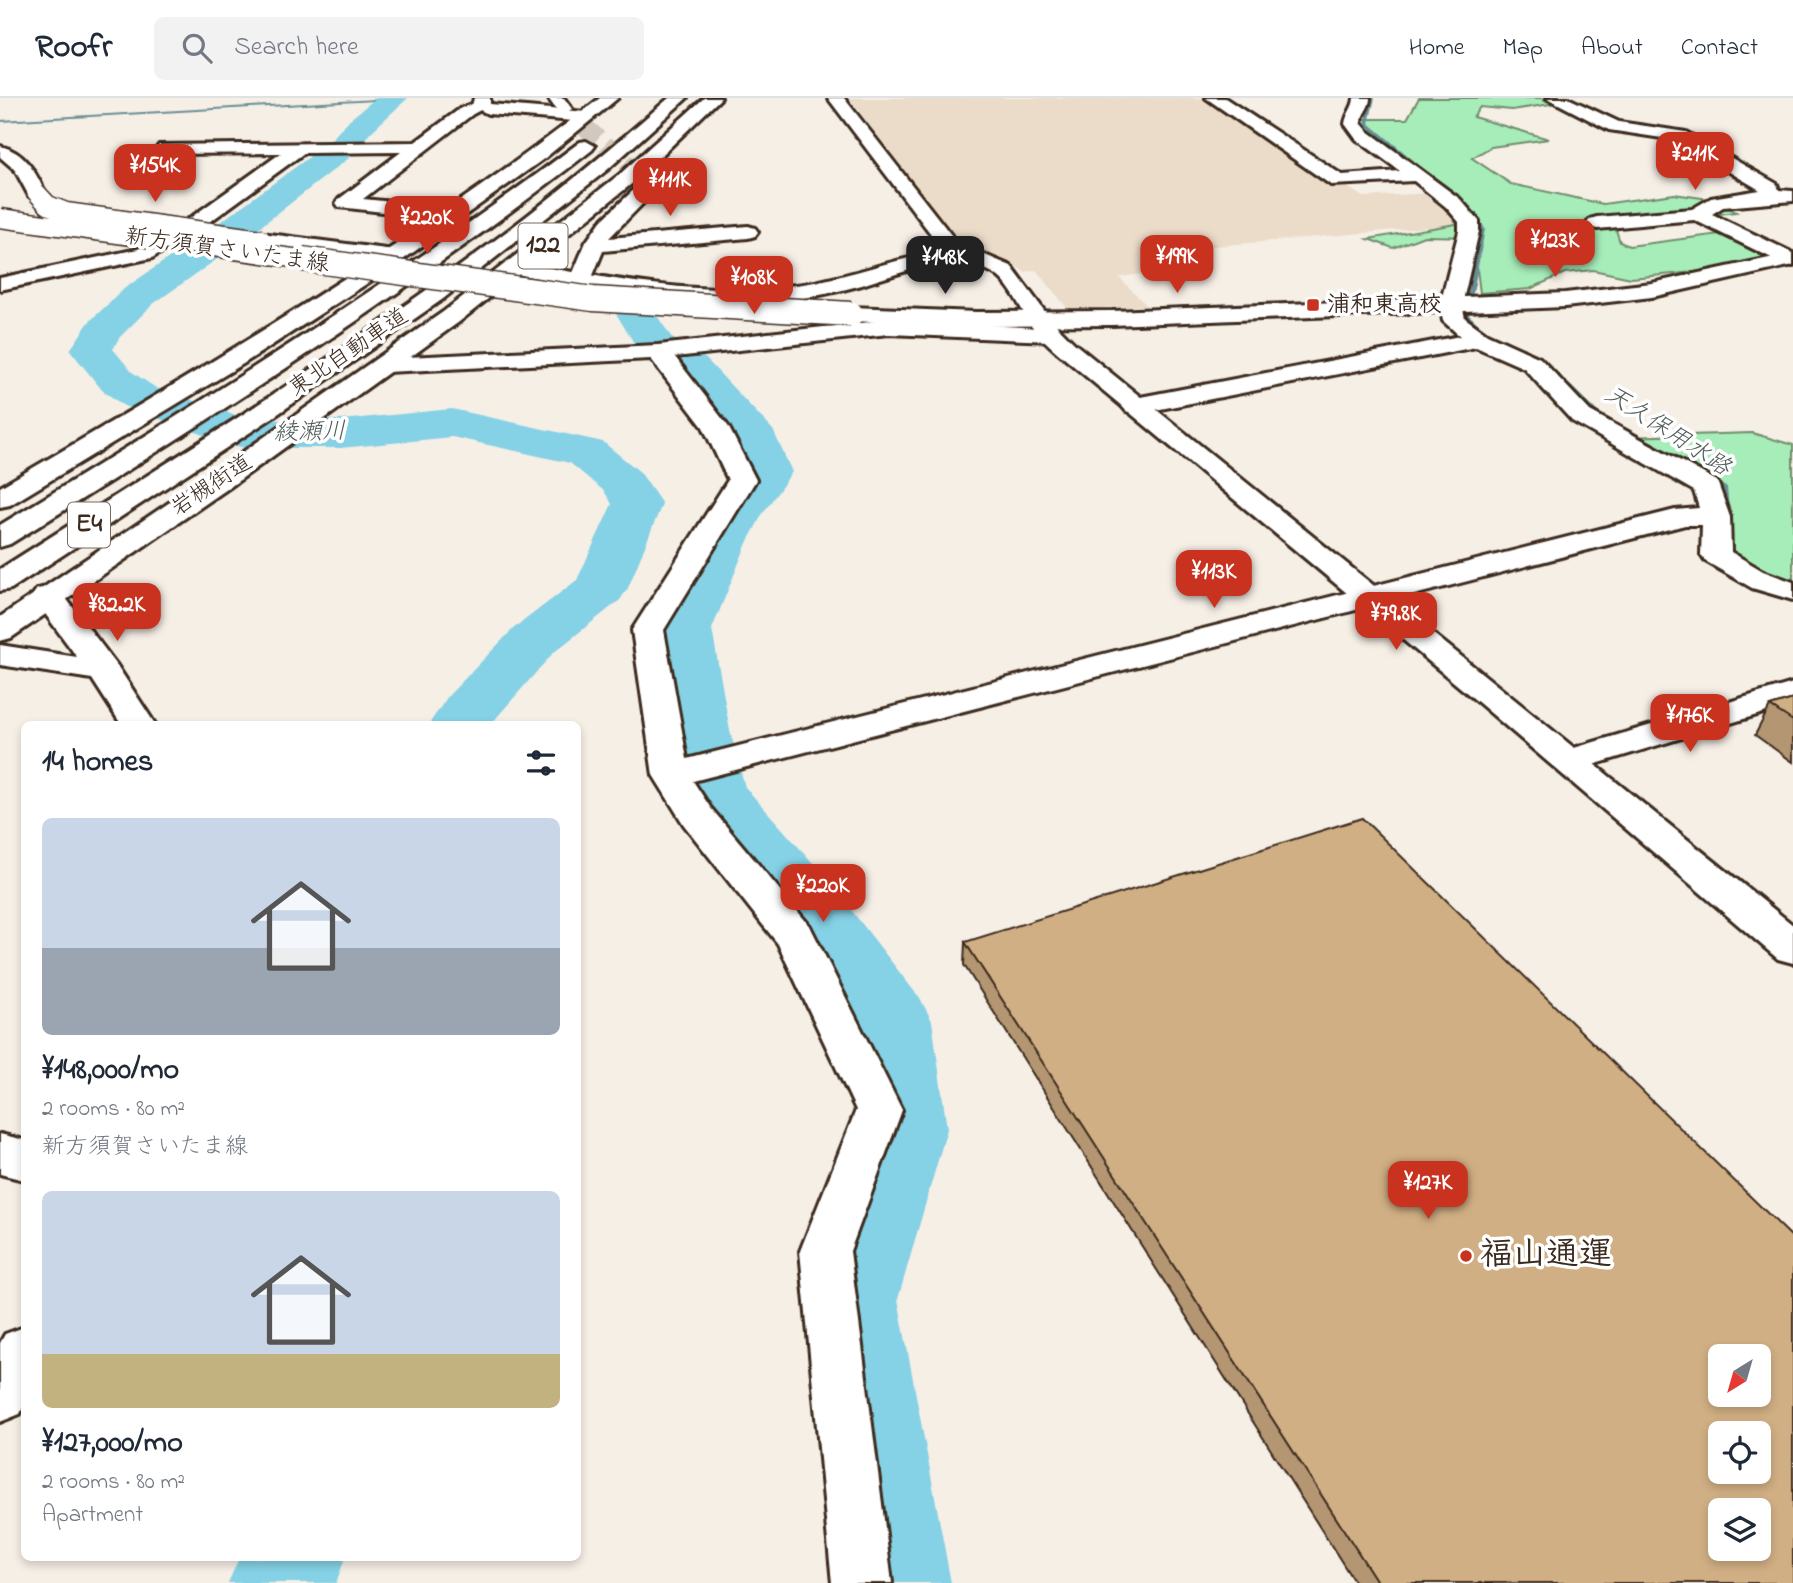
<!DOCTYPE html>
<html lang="en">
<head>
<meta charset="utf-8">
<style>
  :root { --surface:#fff; --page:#f2f2f3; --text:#1f2937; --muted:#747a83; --line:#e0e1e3; --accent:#c8321e }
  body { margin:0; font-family:"Indie Flower","Klee One",sans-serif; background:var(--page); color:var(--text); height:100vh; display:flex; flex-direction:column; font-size:26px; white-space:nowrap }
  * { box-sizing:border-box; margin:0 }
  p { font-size:23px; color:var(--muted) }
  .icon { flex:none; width:38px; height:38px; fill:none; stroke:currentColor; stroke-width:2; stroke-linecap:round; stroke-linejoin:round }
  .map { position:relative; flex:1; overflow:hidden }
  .sheet { position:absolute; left:21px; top:623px; width:560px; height:840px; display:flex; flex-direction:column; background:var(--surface); border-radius:10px; box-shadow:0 4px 10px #0003 }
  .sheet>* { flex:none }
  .needle { width:46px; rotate:217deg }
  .fabs { position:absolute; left:1708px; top:1246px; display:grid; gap:14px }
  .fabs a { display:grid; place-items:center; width:63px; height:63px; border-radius:10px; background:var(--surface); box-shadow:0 4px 10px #0003; font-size:35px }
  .price { position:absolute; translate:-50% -60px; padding:0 16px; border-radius:14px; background:var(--accent); color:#fff; font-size:23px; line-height:46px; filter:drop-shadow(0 2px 4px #0008) }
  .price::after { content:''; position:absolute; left:50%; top:42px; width:21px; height:16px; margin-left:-10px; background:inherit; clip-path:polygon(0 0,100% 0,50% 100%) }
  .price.active { background:#222; color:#fff }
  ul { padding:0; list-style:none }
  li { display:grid; align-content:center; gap:14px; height:371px; padding:0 21px }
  li span { display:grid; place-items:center; height:217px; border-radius:10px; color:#555 }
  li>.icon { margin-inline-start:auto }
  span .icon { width:126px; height:126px; fill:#fffc; stroke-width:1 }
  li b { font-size:30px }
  h2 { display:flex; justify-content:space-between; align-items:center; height:84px; padding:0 21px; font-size:30px }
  header { display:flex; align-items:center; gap:42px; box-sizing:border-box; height:98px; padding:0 35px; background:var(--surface); border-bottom:2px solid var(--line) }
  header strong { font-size:33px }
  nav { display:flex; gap:38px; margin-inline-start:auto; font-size:24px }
  .search { width:490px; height:63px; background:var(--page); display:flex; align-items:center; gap:18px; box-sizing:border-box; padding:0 24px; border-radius:10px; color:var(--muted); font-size:26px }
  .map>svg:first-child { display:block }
  .built { fill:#ebdcc9 }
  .green { fill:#a6edb9; stroke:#708c6c; stroke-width:2 }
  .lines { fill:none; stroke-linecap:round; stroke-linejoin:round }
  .stream { fill:#678e95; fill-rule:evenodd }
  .river { fill:#85d1e5; fill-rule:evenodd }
  .minor-tunnel { stroke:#d1c8be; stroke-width:18; stroke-dasharray:18 9; stroke-linecap:butt }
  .minor-casing { stroke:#3b2a1e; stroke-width:6 }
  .tertiary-casing { stroke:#3b2a1e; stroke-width:6 }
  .secondary-casing { stroke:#3b2a1e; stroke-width:6 }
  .trunk-casing { stroke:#3b2a1e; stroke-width:6 }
  .motorway-casing { stroke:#3b2a1e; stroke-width:6 }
  .minor { fill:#fff; fill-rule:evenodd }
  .tertiary { fill:#fff; fill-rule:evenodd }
  .secondary { fill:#fff; fill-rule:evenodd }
  .trunk { fill:#fff; fill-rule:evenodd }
  .motorway { fill:#fff; fill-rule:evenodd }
  .tertiary-bridge-casing { stroke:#3b2a1e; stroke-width:21; stroke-linecap:butt }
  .secondary-bridge-far1-casing { stroke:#3b2a1e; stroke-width:21; stroke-linecap:butt }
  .secondary-bridge-casing { stroke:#3b2a1e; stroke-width:27; stroke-linecap:butt }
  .tertiary-bridge { stroke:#fff; stroke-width:18 }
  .secondary-bridge-far1 { stroke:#fff; stroke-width:18 }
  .secondary-bridge { stroke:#fff; stroke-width:24 }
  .wall { fill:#b49672; stroke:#3b2a1e; stroke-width:2 }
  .building { fill:#d1af84; stroke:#3b2a1e; stroke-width:2; fill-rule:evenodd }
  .poi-dot { fill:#c8321e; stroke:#fff; stroke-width:2.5 }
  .labels { text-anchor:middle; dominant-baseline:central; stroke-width:7; stroke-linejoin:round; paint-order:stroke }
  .far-street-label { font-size:23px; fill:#3b2a1e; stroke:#fff }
  .far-poi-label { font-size:23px; font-weight:bold; fill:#3b2a1e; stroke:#fff; text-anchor:start }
  .far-water-label { font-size:24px; font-style:italic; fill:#515c5a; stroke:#fff }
  .shield { fill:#fff; stroke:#766a62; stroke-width:2 }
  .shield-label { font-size:26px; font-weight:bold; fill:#3b2a1e }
  .near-poi-label { font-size:33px; font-weight:bold; fill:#3b2a1e; stroke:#fff; text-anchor:start }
</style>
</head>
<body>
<header>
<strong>Roofr</strong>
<div class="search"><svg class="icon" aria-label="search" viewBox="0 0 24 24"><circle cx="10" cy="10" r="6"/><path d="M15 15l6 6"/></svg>Search here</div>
<nav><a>Home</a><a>Map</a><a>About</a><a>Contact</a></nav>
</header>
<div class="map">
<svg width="1793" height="1485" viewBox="0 0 1793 1485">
  <rect width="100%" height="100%" fill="#f6efe6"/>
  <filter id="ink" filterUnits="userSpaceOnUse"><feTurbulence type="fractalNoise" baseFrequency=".0143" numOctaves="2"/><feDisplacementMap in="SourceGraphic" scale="14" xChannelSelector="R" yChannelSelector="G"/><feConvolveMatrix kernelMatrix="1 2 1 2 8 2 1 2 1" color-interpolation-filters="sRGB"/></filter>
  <g filter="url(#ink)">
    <!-- built -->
    <path class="built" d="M849 0H1210L1363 99 1433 95 1464 126 1148 154 1167 173 1119 179 1147 208 1068 211 1036 172 1025 174 1009 164 966 155Z"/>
    <!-- green -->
    <g class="green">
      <path d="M1419 0H1541L1551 6 1512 12 1480 9 1473 19 1549 41 1491 49 1472 60 1511 86 1603 106 1674 96 1709 101 1736 114 1630 127 1616 132 1620 144 1629 148 1720 136 1766 160 1736 170 1631 180 1593 172 1565 175 1530 191 1480 195 1473 139 1424 138 1393 150 1368 141 1473 123 1390 52 1345 27 1358 21H1407Z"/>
      <path d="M1752 335 1793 347V489L1731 461 1715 390 1627 339Z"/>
    </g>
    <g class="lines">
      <!-- stream -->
      <g class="stream">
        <path d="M395 0 393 2 0 24V22Z"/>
        <path d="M1371 0H1375L1369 25 1449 92V94H1445L1365 26Z"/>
        <path d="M1457 102H1461L1477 115 1485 131 1469 217 1487 234 1539 257 1601 317 1612 323V325H1608L1597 319 1535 259 1483 236 1464 218 1479 131 1473 117 1457 104Z"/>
        <path d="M1706 380H1712L1727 390 1730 422H1727L1723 420 1719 391 1706 384Z"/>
      </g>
      <!-- river -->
      <g class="river">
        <path d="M376 0H408L371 34 349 60 230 152 153 206 119 240 113 251 132 274 156 290 250 322H341L452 311 603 344 640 374 662 406 628 490 620 502 553 555 491 626H429L448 598 513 531 577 482 612 406 604 393 570 365 452 339 341 350H245L229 346 124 308 102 292 70 252 89 224 125 190 204 136 327 46 349 22Z"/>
        <path d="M635 202 649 206 672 240 706 261 773 332 792 374 763 415 747 445 712 531 730 633 745 689 828 782 921 902 932 923 947 1031 898 1201 951 1485H843L806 1201 863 1031 854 928 778 818 681 695 668 633 656 531 695 445 714 413 744 373 734 345 676 279 642 258 615 214 621 206Z"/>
        <path d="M239 1460H345L336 1485H228Z"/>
      </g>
      <!-- minor-tunnel -->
      <path class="minor-tunnel" d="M564 11 651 86"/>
      <defs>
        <g id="minor">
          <path d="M548 0H564L572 11 564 16 558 14Z"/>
          <path d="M828 0H844L966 156 969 160 966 164H952Z"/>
          <path d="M1206 0H1225L1342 77 1400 73 1356 41 1345 26C1346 16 1354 9 1354 0H1370C1370 10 1362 15 1361 25L1368 33 1460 101 1479 123V133L1462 207 1465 220 1487 236 1540 260 1590 313 1717 383 1730 419 1731 454 1763 473 1793 484V502L1752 490 1705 463 1701 457 1702 427H1685L693 683 710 709 810 828 902 1012 850 1153 892 1485H832L800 1153 856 1012 778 846 684 727 653 677 632 532 728 382 703 329 651 261 386 274 377 272 374 267 377 262 386 260 658 247 889 222 1058 231 1062 236 1058 241 1050 243 889 236 675 259 728 328 756 382 664 532 687 661 1675 412 1699 410 1694 393 1572 323 1524 270 1476 249 1135 316 1126 313 1122 308 1126 303 1135 300 1460 238 1443 223 1440 207 1459 133V124L1446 109 1414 83 1331 87Z"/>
          <path d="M1547 0H1568L1619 24 1686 34 1777 86 1779 92 1793 93V103L1723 109 1712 116 1793 155V168L1784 166 1694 122 1597 131 1590 129 1587 125 1590 121 1597 119 1692 111 1711 100 1760 92 1675 42 1609 32Z"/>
          <path d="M480 3 486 5 488 8 473 16 363 101 454 110 464 116 461 120 454 122 339 109 336 105 339 101 401 54 304 55 204 128 152 160 0 192V180L138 151 190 120 281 55 165 56 156 51 159 47 415 44 461 10Z"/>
          <path d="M651 80 660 86 658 90 609 140 748 128 755 130 758 134 755 138 748 140 603 153 589 187H573L570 182 586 144 601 123 644 82Z"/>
          <path d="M48 489 59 491 116 566 155 626H121L92 581 0 567V547L77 559 32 498 37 491Z"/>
          <path d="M1793 585V606L1570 674 1557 671 1552 663 1557 655Z"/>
          <path d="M0 1036 24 1042V1082L0 1076Z"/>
          <path d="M24 1229V1307L20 1316 0 1324V1245L5 1236Z"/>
        </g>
        <g id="tertiary">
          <path d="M474 0H490V6L586 14 594 19 586 24 488 16 472 8Z"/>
          <path d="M0 48C25 54 35 73 45 94L43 98H29L15 72 0 59Z"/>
          <path d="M261 135 394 152 401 154 404 158 401 162 394 164 254 145 251 141 254 137Z"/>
          <path d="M957 153 985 157 1011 168 1052 223 1074 245 1793 827V865L1778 861 1479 605 1058 255C1048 246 1039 238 1032 228 1020 211 1010 183 991 174 950 153 902 175 862 187 840 193 818 198 795 201 702 213 607 193 516 176L509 174 505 170 509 166 516 164C607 180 703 200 796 187 851 180 901 156 957 153Z"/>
        </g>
        <path id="secondary" d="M1793 155V167L1652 199 1565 209 1112 227 976 228 851 223 843 221 840 216 843 211 851 209 976 214 1112 213 1565 195 1652 185Z"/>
        <g id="trunk">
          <path d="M600 0H618L545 60 397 166 243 266 10 407 0 409V389C207 269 411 147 600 0Z"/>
          <path d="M704 0H721L634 84 459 224 230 389 11 540 0 543V519L210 377 443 214 620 76Z"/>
        </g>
        <g id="motorway">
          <path d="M669 0H687L607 72 443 201 272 320 11 491 0 493V471C173 361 347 254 510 131 565 89 617 45 669 0Z"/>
          <path d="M586 43 595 48 592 52C407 196 210 322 10 446L0 449V427C198 307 394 184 580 44Z"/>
        </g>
      </defs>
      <!-- minor casing -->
      <use href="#minor" class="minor-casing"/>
      <!-- tertiary casing -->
      <use href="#tertiary" class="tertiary-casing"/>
      <!-- secondary casing -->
      <use href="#secondary" class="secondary-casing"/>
      <!-- trunk casing -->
      <use href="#trunk" class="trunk-casing"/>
      <!-- motorway casing -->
      <use href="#motorway" class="motorway-casing"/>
      <!-- minor -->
      <use href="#minor" class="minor"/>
      <!-- tertiary -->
      <use href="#tertiary" class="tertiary"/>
      <!-- secondary -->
      <use href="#secondary" class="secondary"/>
      <!-- trunk -->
      <use href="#trunk" class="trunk"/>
      <!-- motorway -->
      <use href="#motorway" class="motorway"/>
      <defs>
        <path id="tertiary-bridge" d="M36 94 48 107 66 114 261 141"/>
        <path id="secondary-bridge-far1" d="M0 120 315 163"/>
        <path id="secondary-bridge" d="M302 161 593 201 851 216"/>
      </defs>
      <!-- tertiary-bridge casing -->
      <use href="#tertiary-bridge" class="tertiary-bridge-casing"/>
      <!-- secondary-bridge-far1 casing -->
      <use href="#secondary-bridge-far1" class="secondary-bridge-far1-casing"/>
      <!-- secondary-bridge casing -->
      <use href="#secondary-bridge" class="secondary-bridge-casing"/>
      <!-- tertiary-bridge -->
      <use href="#tertiary-bridge" class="tertiary-bridge"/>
      <!-- secondary-bridge-far1 -->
      <use href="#secondary-bridge-far1" class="secondary-bridge-far1"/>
      <!-- secondary-bridge -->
      <use href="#secondary-bridge" class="secondary-bridge"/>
    </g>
    <!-- wall -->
    <g class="wall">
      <path d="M1793 601V664L1755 637 1770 608Z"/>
      <path d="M965 844 1793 1485H1355L964 867Z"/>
    </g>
    <!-- building -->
    <g class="building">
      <path d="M1793 601V623L1770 608Z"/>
      <path d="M1362 720 1793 1140V1485H1378L965 844ZM1720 1258H1759V1297H1720ZM1720 1335H1759V1374H1720ZM1720 1412H1759V1451H1720Z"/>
    </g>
  </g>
  <!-- markers -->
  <g class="poi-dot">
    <rect x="1306" y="200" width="14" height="14" rx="3.5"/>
    <circle cx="1466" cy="1158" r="7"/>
  </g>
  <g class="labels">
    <!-- far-street labels -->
    <g class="far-street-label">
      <text transform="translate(227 153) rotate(8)">新方須賀さいたま線</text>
      <text transform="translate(349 255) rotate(-34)">東北自動車道</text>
      <text transform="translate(212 388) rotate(-34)">岩槻街道</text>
    </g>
    <!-- far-poi labels -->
    <g class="far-poi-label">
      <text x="1327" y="207">浦和東高校</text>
    </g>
    <!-- far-water labels -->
    <g class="far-water-label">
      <text transform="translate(1667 334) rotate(33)">天久保用水路</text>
      <text transform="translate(310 335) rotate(-1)">綾瀬川</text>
    </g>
    <!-- shield labels -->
    <g class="shield">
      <rect x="518.5" y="125.5" width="49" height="45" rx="5"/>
      <rect x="68" y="404.5" width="42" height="45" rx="5"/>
    </g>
    <g class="shield-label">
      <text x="543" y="148">122</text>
      <text x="89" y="427">E4</text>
    </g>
    <!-- near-poi labels -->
    <g class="near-poi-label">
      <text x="1480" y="1158">福山通運</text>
    </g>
  </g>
</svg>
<div class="fabs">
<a><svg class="needle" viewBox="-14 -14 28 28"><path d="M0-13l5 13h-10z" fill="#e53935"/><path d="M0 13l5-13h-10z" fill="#747a83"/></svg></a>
<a><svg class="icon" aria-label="locate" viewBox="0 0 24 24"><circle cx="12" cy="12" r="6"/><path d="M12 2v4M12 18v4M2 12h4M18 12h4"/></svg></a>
<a><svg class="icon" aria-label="layers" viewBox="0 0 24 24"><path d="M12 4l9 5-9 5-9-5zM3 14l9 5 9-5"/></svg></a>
</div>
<b class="price" style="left:1695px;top:94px">¥211K</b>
<b class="price" style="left:155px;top:106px">¥154K</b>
<b class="price" style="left:670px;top:120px">¥111K</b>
<b class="price" style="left:427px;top:158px">¥220K</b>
<b class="price" style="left:1555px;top:181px">¥123K</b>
<b class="price" style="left:1177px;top:197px">¥199K</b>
<b class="price active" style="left:945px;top:198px">¥148K</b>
<b class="price" style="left:754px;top:218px">¥108K</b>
<b class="price" style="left:1214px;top:512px">¥113K</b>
<b class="price" style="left:117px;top:545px">¥82.2K</b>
<b class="price" style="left:1396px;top:554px">¥79.8K</b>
<b class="price" style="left:1690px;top:656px">¥176K</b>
<b class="price" style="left:823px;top:826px">¥220K</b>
<b class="price" style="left:1428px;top:1123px">¥127K</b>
<section class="sheet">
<h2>14 homes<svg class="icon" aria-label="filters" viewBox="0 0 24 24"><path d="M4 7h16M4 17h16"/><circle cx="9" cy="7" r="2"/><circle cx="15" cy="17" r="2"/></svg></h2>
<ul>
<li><span style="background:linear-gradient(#c9d6e8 60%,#9aa5b1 0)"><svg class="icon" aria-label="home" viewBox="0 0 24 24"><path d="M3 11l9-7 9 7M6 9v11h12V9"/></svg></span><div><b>¥148,000/mo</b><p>2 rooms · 80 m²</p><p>新方須賀さいたま線</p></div></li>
<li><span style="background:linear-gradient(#c9d6e8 75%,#c2b280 0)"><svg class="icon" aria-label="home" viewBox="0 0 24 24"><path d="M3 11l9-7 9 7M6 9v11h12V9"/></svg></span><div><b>¥127,000/mo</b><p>2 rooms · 80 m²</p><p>Apartment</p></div></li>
</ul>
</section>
</div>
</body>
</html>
